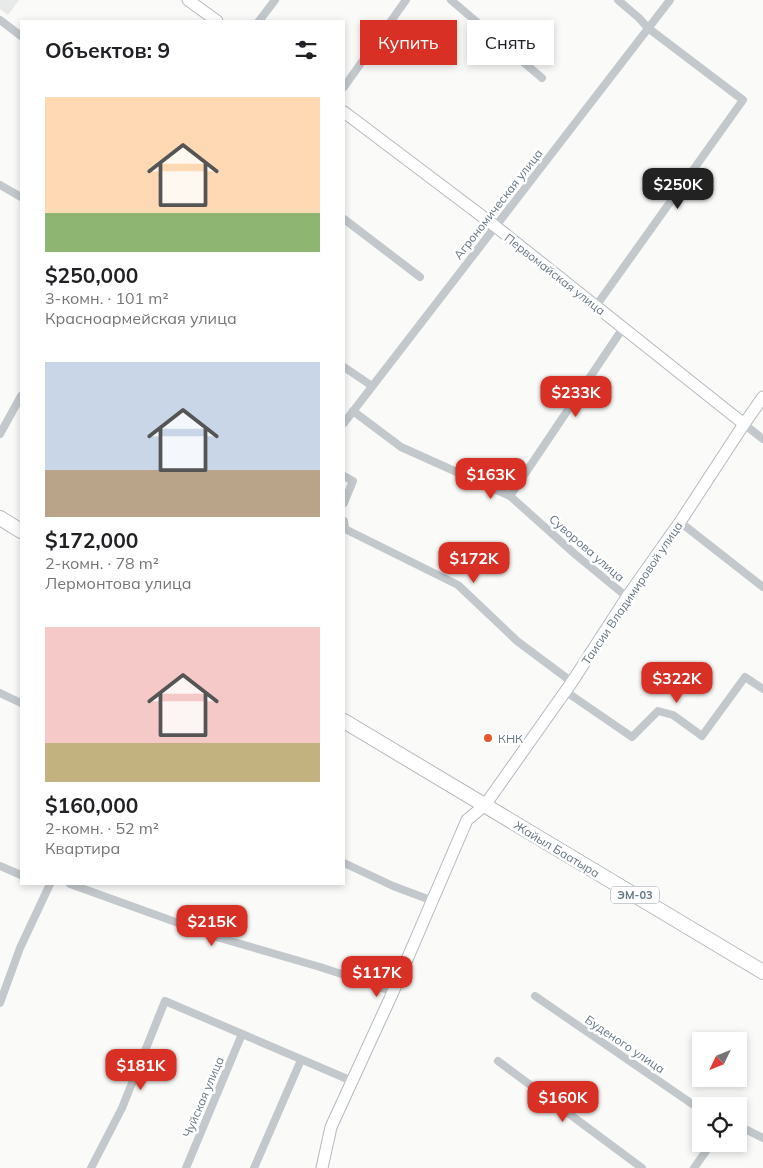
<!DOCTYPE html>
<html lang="ru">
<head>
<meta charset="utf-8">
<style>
  :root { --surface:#fff; --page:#f6f6f6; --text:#202124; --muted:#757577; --accent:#d93025 }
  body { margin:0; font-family:Mulish,sans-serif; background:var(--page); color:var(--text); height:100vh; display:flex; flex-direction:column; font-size:19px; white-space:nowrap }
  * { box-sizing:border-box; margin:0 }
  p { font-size:16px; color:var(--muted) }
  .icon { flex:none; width:28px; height:28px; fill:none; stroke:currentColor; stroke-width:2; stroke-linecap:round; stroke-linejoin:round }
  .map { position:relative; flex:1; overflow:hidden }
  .panel { position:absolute; left:20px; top:20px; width:325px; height:865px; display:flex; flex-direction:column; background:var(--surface); border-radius:0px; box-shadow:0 2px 8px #0003 }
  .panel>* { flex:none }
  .hud { position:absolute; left:360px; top:20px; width:328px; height:45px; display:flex; gap:10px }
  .needle { width:32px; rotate:227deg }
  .fabs { position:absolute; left:692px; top:1032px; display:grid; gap:10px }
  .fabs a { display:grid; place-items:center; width:55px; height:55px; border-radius:0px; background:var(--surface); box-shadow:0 2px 8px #0003; font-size:25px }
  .price { position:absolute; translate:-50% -42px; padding:0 11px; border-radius:10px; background:var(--accent); color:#fff; font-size:16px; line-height:32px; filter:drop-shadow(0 1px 2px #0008) }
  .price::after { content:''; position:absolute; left:50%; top:30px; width:15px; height:11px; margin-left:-8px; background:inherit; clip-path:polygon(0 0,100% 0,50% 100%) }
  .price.current { background:#222; color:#fff }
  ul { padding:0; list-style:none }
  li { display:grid; align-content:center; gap:10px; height:265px; padding:0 25px }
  li span { display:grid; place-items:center; height:155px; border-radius:0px; color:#555 }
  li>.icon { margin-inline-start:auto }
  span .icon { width:90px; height:90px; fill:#fffc; stroke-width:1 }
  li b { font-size:21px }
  h2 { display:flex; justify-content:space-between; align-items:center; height:60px; padding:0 25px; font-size:21px }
  .chip { padding:0 18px; border-radius:0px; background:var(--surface); box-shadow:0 2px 8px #0003; font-size:18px; line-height:45px }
  .chip.current { background:var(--accent); color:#fff }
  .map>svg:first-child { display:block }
  .built { fill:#e8e9e9 }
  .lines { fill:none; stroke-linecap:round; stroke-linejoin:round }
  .secondary-casing { stroke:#b3babf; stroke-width:13 }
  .highway-casing { stroke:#b4b9bd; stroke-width:16 }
  .street { stroke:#c3c8cc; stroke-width:8 }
  .secondary { stroke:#fff; stroke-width:11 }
  .highway { stroke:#fff; stroke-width:14 }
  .poi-dot { fill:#e4572e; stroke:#fff; stroke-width:2 }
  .labels { text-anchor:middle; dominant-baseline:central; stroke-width:5; stroke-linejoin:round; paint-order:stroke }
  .shield { fill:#fff; stroke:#939fa8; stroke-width:1 }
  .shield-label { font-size:11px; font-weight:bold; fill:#657683 }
  .street-label { font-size:12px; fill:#657683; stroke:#fff }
  .poi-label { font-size:12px; fill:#657683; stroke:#fff; text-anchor:start }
</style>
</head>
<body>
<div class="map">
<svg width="763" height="1168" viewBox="0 0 763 1168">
  <rect width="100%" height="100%" fill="#fafaf8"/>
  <!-- built -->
  <path class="built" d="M0 0H19L8 15 0 9Z"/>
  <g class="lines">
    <defs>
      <g id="secondary">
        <path d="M188 0 217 21"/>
        <path d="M344 112 495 226 744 424"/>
        <path d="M322 1168 331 1127 393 992 467 820 485 805 572 682 627 597 680 522 744 424 763 397"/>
      </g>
      <g id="highway">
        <path d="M0 518 21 531"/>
        <path d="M344 721 763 972"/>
      </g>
    </defs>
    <!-- secondary casing -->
    <use href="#secondary" class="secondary-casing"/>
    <!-- highway casing -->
    <use href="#highway" class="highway-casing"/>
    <!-- street -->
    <g class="street">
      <path d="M451 0 542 78"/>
      <path d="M0 20 21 36"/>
      <path d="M259 21 275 0"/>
      <path d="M344 87 406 0"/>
      <path d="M0 185 21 197"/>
      <path d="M344 219 420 277"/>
      <path d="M596 306 743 100 648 28 639 18 618 0"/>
      <path d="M344 367 372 386"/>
      <path d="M353 411 401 447 510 496 576 555 627 597"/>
      <path d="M344 423 670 0"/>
      <path d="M744 424 763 439"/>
      <path d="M0 434 21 396"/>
      <path d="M344 476 353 481 344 503"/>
      <path d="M510 496 623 328"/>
      <path d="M344 521 345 529 458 585 517 641 572 682"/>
      <path d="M680 522 763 587"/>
      <path d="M565 691 632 737 658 711 673 715 702 736 745 677 763 689"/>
      <path d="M0 693 21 703"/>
      <path d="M344 863 393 886 433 901"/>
      <path d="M0 866 21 875"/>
      <path d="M70 884 220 938 320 967 369 983 393 992"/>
      <path d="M535 996 701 1110"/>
      <path d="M0 1003 20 948 50 884"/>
      <path d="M498 1061 642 1168"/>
      <path d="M739 1128H743L763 1138"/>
      <path d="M91 1168 122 1108 165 1001 352 1081"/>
      <path d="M186 1168 242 1034"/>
      <path d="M254 1168 301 1060"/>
      <path d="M694 1168 711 1144"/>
    </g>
    <!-- secondary -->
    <use href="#secondary" class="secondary"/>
    <!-- highway -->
    <use href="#highway" class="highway"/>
  </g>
  <!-- markers -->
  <circle class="poi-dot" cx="488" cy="738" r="5"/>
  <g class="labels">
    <!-- shield labels -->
    <rect class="shield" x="611" y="886.5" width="48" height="17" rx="4"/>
    <g class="shield-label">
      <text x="635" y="895">ЭМ-03</text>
    </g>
    <!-- street labels -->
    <g class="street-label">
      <text transform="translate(498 204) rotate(-52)">Агрономическая улица</text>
      <text transform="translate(555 274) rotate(38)">Первомайская улица</text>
      <text transform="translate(587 548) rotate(41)">Суворова улица</text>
      <text transform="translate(632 593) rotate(-56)">Таисии Владимировой улица</text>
      <text transform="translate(557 849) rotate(31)">Жайыл Баатыра</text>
      <text transform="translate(625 1044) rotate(34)">Буденого улица</text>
      <text transform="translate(203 1097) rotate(-67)">Чуйская улица</text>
    </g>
    <!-- poi labels -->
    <g class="poi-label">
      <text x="498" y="738">КНК</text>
    </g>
  </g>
</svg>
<div class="fabs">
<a><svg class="needle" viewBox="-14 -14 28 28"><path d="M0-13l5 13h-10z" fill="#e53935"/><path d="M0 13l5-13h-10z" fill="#757577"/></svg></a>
<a><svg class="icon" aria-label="locate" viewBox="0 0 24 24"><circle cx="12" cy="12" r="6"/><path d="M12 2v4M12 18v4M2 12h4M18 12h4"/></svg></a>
</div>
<b class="price current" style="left:678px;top:210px">$250K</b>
<b class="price" style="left:576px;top:418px">$233K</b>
<b class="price" style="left:491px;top:500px">$163K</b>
<b class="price" style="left:474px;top:584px">$172K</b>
<b class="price" style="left:677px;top:704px">$322K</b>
<b class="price" style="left:212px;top:947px">$215K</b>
<b class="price" style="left:377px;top:998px">$117K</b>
<b class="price" style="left:141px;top:1091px">$181K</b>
<b class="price" style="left:563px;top:1123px">$160K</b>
<div class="hud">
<a class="chip current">Купить</a>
<a class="chip">Снять</a>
</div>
<section class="panel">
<h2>Объектов: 9<svg class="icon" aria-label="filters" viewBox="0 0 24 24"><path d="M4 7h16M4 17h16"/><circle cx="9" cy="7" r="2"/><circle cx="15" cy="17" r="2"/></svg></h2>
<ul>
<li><span style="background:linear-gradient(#ffd9b3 75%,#8fb573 0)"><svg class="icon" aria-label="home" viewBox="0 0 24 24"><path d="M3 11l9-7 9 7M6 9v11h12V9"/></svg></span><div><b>$250,000</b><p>3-комн. · 101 m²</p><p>Красноармейская улица</p></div></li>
<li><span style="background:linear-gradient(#c9d6e8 70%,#b9a48a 0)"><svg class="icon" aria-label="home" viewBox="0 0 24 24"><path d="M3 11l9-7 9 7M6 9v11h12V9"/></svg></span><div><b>$172,000</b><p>2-комн. · 78 m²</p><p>Лермонтова улица</p></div></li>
<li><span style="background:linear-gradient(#f6c9c9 75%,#c2b280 0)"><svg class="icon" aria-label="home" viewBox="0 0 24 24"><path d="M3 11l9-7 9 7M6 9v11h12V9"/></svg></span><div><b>$160,000</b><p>2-комн. · 52 m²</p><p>Квартира</p></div></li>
</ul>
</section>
</div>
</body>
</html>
